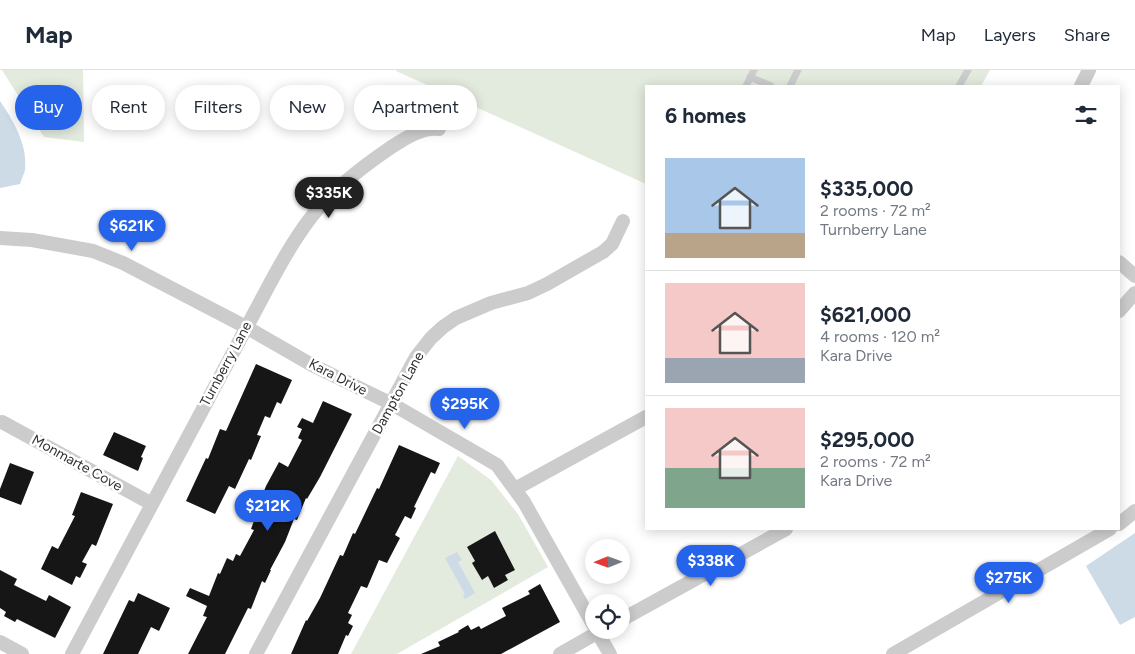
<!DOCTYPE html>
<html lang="en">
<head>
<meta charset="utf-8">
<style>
  :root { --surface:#fff; --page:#f2f2f3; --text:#1f2937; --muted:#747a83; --line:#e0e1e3; --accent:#2563eb }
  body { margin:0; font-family:Figtree,sans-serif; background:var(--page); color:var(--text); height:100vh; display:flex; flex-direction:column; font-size:19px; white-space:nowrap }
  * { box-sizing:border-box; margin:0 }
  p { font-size:16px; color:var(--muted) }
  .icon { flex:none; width:28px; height:28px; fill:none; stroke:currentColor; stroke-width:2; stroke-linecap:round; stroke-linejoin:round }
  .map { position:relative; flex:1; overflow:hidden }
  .sheet { position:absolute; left:645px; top:15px; width:475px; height:445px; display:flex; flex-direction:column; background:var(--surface); border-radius:0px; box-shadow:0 2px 12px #0003 }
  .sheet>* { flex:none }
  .guide { position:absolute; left:15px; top:15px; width:475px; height:45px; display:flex; gap:10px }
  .needle { width:32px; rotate:269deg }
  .fabs { position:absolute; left:585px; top:469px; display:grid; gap:10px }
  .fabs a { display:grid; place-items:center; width:45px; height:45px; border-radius:50%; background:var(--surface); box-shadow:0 2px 12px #0003; font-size:25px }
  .price { position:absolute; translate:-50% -42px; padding:0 11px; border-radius:18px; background:var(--accent); color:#fff; font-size:16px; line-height:32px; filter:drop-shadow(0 1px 2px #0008) }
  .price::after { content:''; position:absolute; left:50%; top:30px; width:15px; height:11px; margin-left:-8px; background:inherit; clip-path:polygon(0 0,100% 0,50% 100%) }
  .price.current { background:#222; color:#fff }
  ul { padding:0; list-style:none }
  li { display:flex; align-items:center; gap:15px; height:125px; padding:0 20px }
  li+li { border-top:1px solid var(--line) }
  li span { display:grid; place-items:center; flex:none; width:140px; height:100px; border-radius:0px; color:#555 }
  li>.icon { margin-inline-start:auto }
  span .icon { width:60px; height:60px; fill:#fffc; stroke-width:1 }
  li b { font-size:21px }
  h2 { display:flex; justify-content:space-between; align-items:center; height:60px; padding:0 20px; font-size:21px }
  .tag { padding:0 18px; border-radius:22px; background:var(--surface); box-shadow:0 2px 12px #0003; font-size:18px; line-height:45px }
  .tag.current { background:var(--accent); color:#fff }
  header { display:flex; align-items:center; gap:30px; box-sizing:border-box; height:70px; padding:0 25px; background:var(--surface); border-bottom:1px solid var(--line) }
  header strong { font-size:24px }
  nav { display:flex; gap:28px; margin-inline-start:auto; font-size:18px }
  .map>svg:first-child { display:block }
  .green { fill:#e3eade }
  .water { fill:#cddbe7 }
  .building { fill:#161616 }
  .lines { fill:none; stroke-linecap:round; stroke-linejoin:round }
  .lane { stroke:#ccc; stroke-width:7 }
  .street { stroke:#ccc; stroke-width:14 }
  .labels { text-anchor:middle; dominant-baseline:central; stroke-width:5; stroke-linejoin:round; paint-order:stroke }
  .street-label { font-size:14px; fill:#2f2f2f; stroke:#fff }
</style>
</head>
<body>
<header>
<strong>Map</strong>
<nav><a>Map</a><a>Layers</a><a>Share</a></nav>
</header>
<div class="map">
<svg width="1135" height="584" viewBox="0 0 1135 584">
  <rect width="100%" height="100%" fill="#fff"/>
  <!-- green -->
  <g class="green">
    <path d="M2 0H83L84 72 44 67Z"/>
    <path d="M396 0H990L981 16H646V114L396 1Z"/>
    <path d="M458 386 491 410 518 444 548 497 397 584H351Z"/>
  </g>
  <!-- water -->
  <g class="water">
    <path d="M0 31C13 50 28 75 25 100 24 104 21 110 20 114L0 118Z"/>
    <path d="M1135 463V547L1120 555 1086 496Z"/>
    <path d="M457 482 462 490 458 492 475 523 465 529 463 526 465 524 445 488Z"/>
  </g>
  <!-- building -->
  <g class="building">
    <path d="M256 294 292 310 281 334 277 332 270 348 265 346 257 365 261 366 251 390 249 389 235 419 229 416 215 444 186 431 206 388 208 389 220 359 226 361Z"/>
    <path d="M323 331 352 344 320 407 307 429 306 428 297 450 294 449 285 472 270 500H271L265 513 262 511 251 539 248 538 225 584H188L207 547 203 546 207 536 186 526 190 518 209 526 218 503 220 504 227 488 233 491 236 484 240 486 254 460 251 459 255 448 254 447 266 416 279 392 288 397 302 370 298 368 302 359 297 357 302 348 313 353Z"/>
    <path d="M114 362 146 376 141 387 143 388 138 401 103 385Z"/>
    <path d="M399 375 440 393 435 404 431 402 414 437 416 438 411 449 405 446 395 465 400 468 387 493 379 490 367 518 361 516 348 543 352 545 348 553 353 556 348 566 346 565 338 584H291L306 550 307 551 320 528 340 485 343 486 353 463 355 464 377 418 379 419Z"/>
    <path d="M10 393 34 402 21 435 0 427V419Z"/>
    <path d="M81 422 113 434 96 476 92 474 82 492 87 494 80 508 76 506 72 515 41 499 52 476 58 479 75 446 72 445Z"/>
    <path d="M495 461 515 500 505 505 508 510 494 518 488 506 482 510 472 493 475 491 467 477Z"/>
    <path d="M0 500 17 509 14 515 46 531 49 525 71 537 55 568 17 549 15 552 4 546 6 542 0 538Z"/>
    <path d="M540 514 560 552 501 584H421L440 576 438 572 459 562 458 561 468 555 471 560 479 556 481 559 506 546 502 538 530 524 528 521Z"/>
    <path d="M138 523 170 538 159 561 151 557 138 584H103L129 530 134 532Z"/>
  </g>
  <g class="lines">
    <!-- lane -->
    <g class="lane">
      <path d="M750 7 771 16"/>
      <path d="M746 16 754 0"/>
      <path d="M790 16 798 0"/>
      <path d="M959 16 968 0"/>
    </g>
    <!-- street -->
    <g class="street">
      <path d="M1081 16 1089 0"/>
      <path d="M0 168 32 170 93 181 123 193 246 257 312 295 392 334 497 395 524 432 594 556"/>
      <path d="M1119 192 1135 206"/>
      <path d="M1119 241 1135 223"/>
      <path d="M2 352 152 434"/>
      <path d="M515 419 646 347"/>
      <path d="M1119 454 1135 441"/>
      <path d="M621 550 786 459"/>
      <path d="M596 560 610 584"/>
      <path d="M0 572 22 584"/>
      <path d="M72 584 259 234C275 204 291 173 312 146 333 119 362 97 390 78 404 69 421 57 439 59"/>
      <path d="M256 584 416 287 431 268 443 257 456 248 491 233 528 223 547 214 603 182 612 174 623 151"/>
      <path d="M560 584 602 560"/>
      <path d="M893 584 1110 459"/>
    </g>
  </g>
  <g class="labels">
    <!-- street labels -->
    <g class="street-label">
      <text transform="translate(226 294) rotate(-62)">Turnberry Lane</text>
      <text transform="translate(338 307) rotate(27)">Kara Drive</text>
      <text transform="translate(398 323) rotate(-61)">Dampton Lane</text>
      <text transform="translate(77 393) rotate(29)">Monmarte Cove</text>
    </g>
  </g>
</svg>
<div class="fabs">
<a><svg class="needle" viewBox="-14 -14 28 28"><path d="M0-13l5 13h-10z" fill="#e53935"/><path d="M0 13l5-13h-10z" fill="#747a83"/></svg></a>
<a><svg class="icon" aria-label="locate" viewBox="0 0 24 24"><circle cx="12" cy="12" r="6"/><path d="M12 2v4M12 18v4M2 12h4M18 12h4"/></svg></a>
</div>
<b class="price current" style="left:329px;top:149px">$335K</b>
<b class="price" style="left:132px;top:182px">$621K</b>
<b class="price" style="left:465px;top:360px">$295K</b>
<b class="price" style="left:268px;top:462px">$212K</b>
<b class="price" style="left:711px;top:517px">$338K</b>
<b class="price" style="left:1009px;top:534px">$275K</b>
<div class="guide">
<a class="tag current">Buy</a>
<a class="tag">Rent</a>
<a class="tag">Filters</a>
<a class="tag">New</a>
<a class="tag">Apartment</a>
</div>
<section class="sheet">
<h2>6 homes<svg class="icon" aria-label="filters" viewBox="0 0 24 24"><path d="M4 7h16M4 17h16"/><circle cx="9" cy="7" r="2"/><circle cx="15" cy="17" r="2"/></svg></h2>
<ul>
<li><span style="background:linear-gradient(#a9c7e8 75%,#b9a48a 0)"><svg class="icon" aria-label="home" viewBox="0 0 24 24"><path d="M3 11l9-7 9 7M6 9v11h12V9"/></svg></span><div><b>$335,000</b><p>2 rooms · 72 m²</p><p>Turnberry Lane</p></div></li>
<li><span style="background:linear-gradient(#f6c9c9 75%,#9aa5b1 0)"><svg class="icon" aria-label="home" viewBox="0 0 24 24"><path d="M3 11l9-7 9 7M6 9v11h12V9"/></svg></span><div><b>$621,000</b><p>4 rooms · 120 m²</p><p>Kara Drive</p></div></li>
<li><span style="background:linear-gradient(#f6c9c9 60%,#7fa58c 0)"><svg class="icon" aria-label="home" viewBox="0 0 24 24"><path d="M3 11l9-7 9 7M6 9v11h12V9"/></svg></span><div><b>$295,000</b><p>2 rooms · 72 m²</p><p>Kara Drive</p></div></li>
</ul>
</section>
</div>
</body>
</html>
